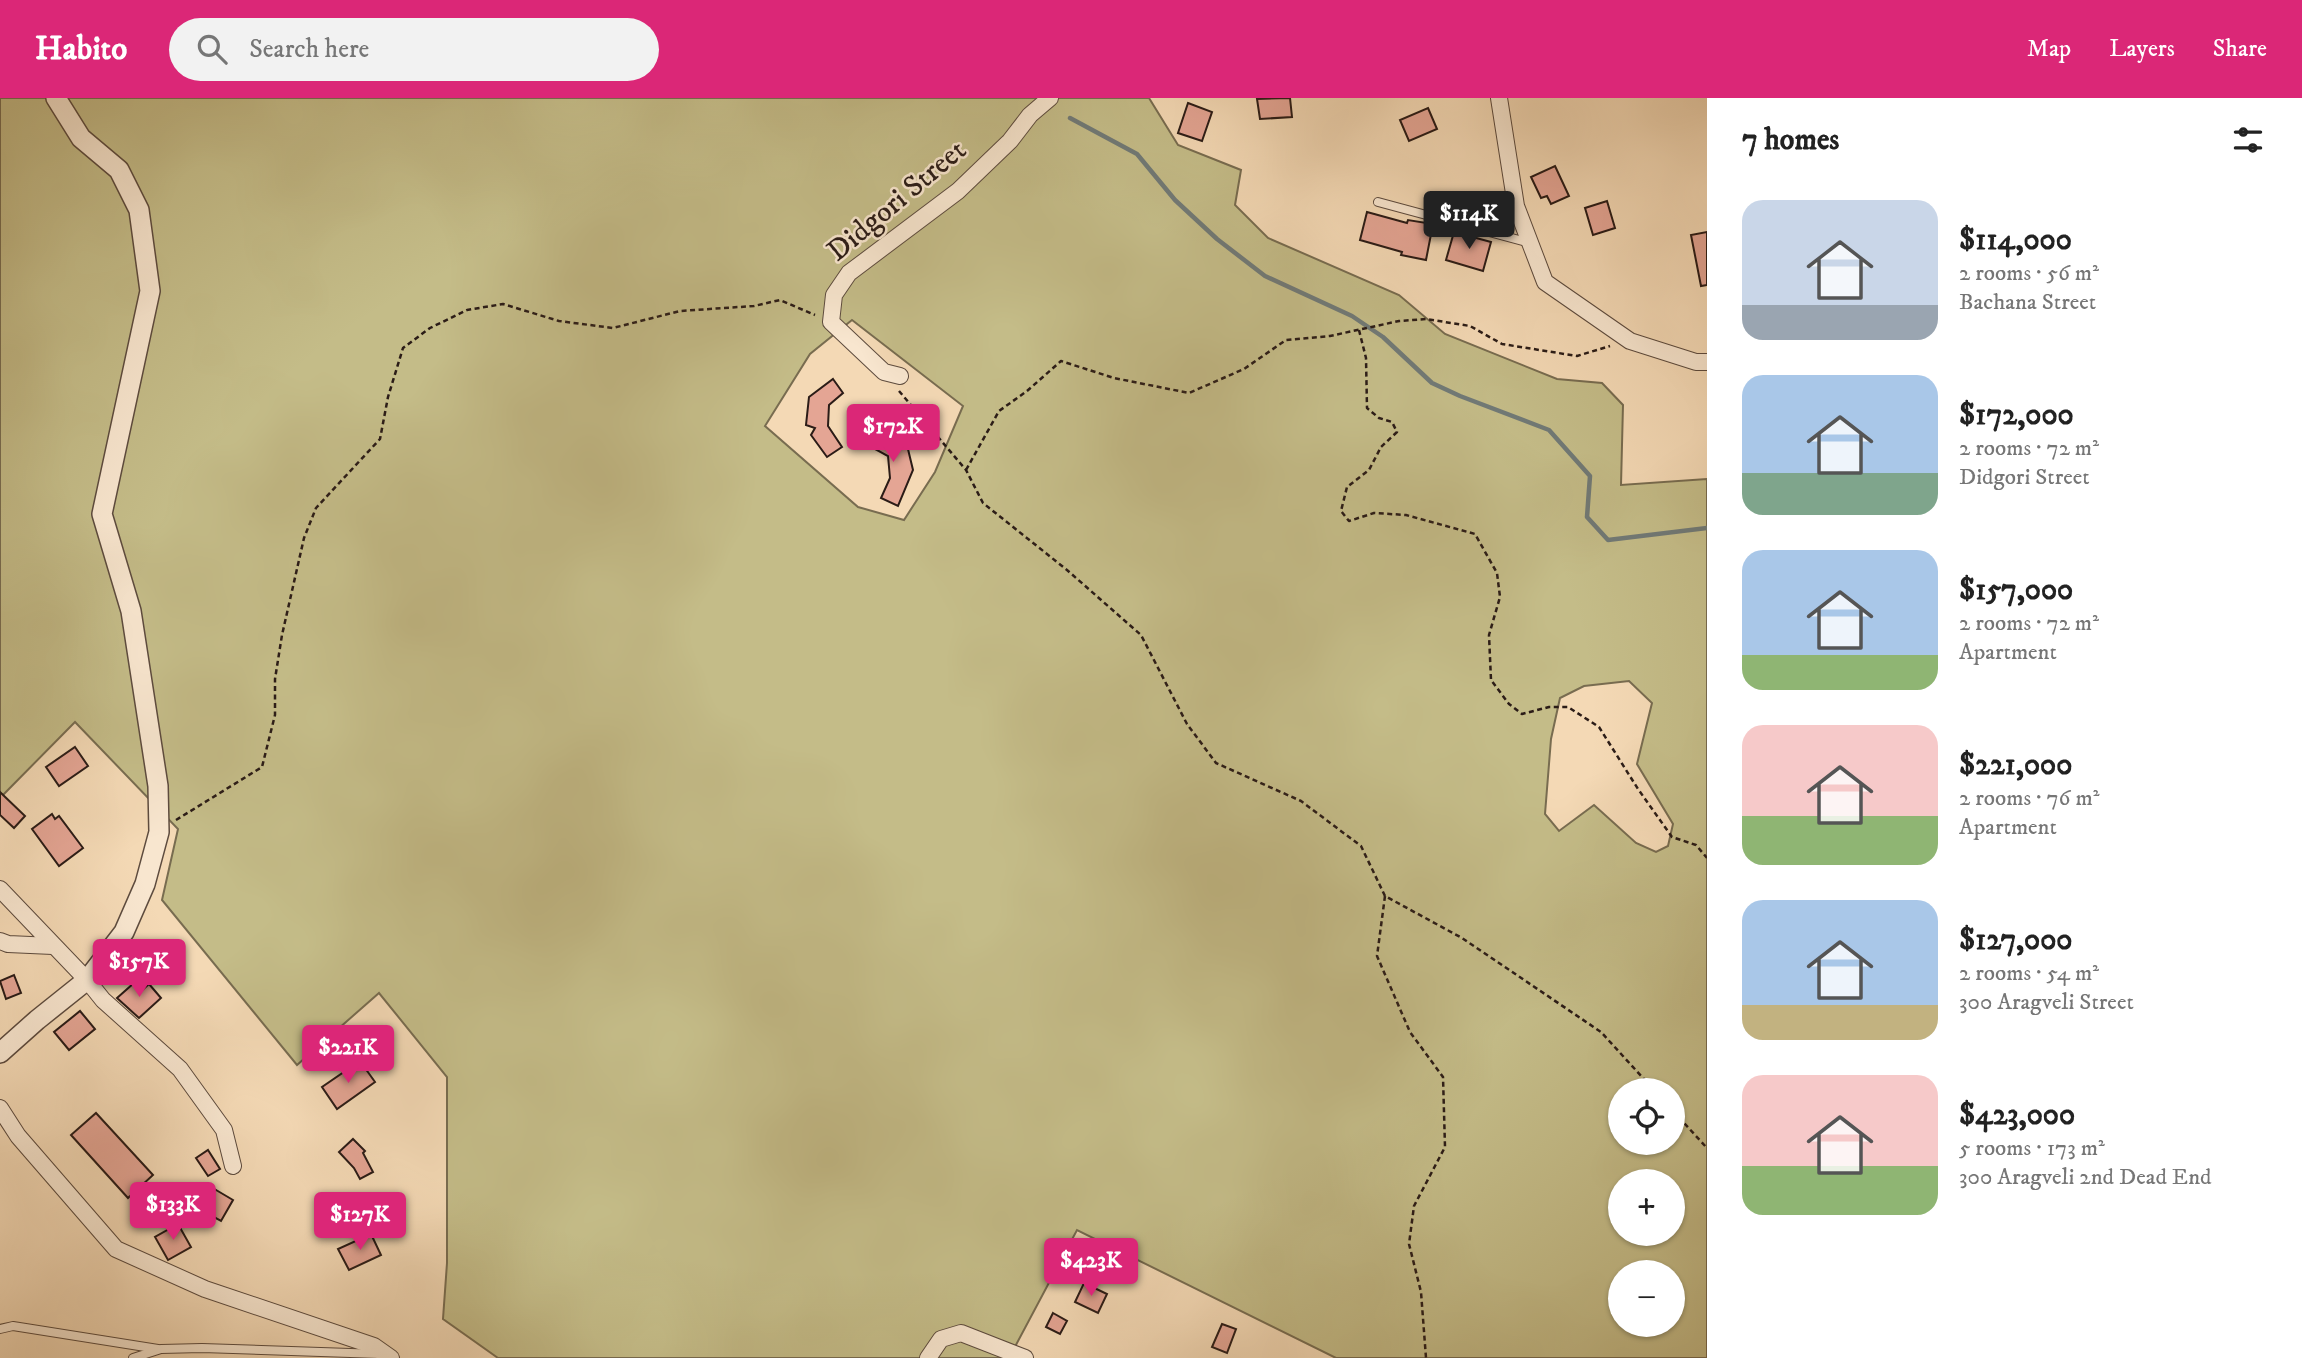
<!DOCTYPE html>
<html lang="en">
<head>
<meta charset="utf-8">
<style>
  :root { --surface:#fff; --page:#f2f2f2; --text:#222; --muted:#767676; --accent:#db2777 }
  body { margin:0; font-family:"IM FELL DW Pica",serif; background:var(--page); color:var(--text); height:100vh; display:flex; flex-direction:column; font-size:26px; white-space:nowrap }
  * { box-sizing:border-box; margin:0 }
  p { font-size:23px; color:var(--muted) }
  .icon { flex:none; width:38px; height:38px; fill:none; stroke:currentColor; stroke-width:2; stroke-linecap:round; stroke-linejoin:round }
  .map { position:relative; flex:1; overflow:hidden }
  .details { display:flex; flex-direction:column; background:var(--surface); width:595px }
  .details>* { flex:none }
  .controls { position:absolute; left:1608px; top:980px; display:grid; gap:14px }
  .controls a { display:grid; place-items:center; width:77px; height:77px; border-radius:50%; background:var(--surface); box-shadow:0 2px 5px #0004; font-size:35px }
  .price { position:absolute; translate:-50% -60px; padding:0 16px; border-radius:7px; background:var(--accent); color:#fff; font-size:23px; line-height:46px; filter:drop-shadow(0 2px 4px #0008) }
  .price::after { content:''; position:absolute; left:50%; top:42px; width:21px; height:16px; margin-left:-10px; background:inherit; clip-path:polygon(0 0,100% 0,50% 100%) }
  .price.current { background:#222; color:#fff }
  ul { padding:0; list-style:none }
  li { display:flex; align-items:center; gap:21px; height:175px; padding:0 35px }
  li span { display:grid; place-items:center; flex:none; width:196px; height:140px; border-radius:21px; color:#555 }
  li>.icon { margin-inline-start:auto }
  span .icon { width:84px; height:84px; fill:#fffc; stroke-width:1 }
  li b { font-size:30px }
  h2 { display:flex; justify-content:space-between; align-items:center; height:84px; padding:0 35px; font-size:30px }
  header { display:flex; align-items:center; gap:42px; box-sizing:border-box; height:98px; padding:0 35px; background:var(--accent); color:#fff }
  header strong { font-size:33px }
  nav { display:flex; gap:38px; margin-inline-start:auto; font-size:24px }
  .search { width:490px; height:63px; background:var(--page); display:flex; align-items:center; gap:18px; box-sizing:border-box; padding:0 24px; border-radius:38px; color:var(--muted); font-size:26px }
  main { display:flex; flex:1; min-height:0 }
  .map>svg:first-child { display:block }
  .green { fill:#c4bc88; stroke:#786c50; stroke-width:2; fill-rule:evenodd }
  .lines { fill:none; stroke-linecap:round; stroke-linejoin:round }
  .stream { stroke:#717a77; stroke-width:4.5 }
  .building { fill:#e4a594; stroke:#2b1c17; stroke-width:2 }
  .service-casing { stroke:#5d4b3e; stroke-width:10 }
  .minor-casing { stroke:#5d4b3e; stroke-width:18 }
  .tertiary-casing { stroke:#5d4b3e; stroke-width:22 }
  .path { stroke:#2b1c17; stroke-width:2.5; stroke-dasharray:5 3.5; stroke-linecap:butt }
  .service { stroke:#f8e6cf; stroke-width:8 }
  .minor { stroke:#f8e6cf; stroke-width:16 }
  .tertiary { stroke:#f8e6cf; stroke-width:19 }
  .labels { text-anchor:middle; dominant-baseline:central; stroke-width:5; stroke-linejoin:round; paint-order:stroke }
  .street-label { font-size:30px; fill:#2b1c17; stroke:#f8e6cf }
</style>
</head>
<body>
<header>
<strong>Habito</strong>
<div class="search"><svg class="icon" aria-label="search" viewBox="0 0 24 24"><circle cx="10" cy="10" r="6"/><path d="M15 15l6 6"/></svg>Search here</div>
<nav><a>Map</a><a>Layers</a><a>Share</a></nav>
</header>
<main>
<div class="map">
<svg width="1707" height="1260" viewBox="0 0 1707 1260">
  <rect width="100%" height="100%" fill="#f4d9b5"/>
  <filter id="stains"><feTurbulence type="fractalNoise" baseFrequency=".00286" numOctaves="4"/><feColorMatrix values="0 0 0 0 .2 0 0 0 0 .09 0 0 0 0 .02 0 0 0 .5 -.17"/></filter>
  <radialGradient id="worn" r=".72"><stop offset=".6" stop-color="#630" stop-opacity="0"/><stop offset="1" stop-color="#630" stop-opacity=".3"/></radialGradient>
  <!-- green -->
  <path class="green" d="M0 0H1149L1178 47 1241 72 1235 107 1268 140 1399 197 1445 236 1557 281 1602 285 1623 307 1621 387 1707 381V1260H1336L1077 1132 1009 1260H498L443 1221 447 1165V979L379 895 297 967 162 802 178 731 75 624 0 700ZM852 222 963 308 935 374 904 422 858 409 765 328 810 256ZM1629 583 1652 605 1637 666 1673 726 1668 748 1656 754 1636 745 1594 707 1559 733 1545 716 1551 641 1560 600 1584 588ZM1620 992H1673V1045H1620ZM1620 1083H1673V1136H1620ZM1620 1174H1673V1227H1620Z"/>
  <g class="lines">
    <!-- stream -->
    <path class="stream" d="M1070 20 1137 56 1175 102 1217 141 1265 178 1352 218 1383 239 1432 285 1460 298 1549 332 1590 378 1587 419 1608 442 1707 430"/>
  </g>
  <!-- building -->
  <g class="building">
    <path d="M1290 0 1292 19 1260 21 1257 1Z"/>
    <path d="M1188 5 1212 14 1202 43 1178 35Z"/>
    <path d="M1428 10 1437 31 1409 43 1400 22Z"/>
    <path d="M1555 68 1569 98 1551 106 1547 98 1541 100 1531 79Z"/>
    <path d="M1607 103 1615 130 1593 137 1585 110Z"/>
    <path d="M1367 114 1407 125 1408 122 1433 126 1426 162 1401 157 1402 154 1360 142Z"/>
    <path d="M1454 134 1491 144 1483 173 1446 162Z"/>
    <path d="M1707 134V187L1701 188 1691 137Z"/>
    <path d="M833 281 843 295 829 307 828 328 842 349 827 359 811 337 815 330 806 327 809 299Z"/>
    <path d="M875 330 907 347 913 372 898 408 881 400 890 380 888 358 866 346Z"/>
    <path d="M75 649 88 668 59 688 46 669Z"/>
    <path d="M0 694 25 718 14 730 0 717Z"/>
    <path d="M52 716 55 721 59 718 83 750 59 768 32 731Z"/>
    <path d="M14 877 21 895 6 901 0 883Z"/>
    <path d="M134 885 141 893 149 886 161 900 139 920 117 900Z"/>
    <path d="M80 913 95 931 69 952 54 934Z"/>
    <path d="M360 963 375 984 337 1011 322 989Z"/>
    <path d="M96 1015 153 1077 128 1100 71 1037Z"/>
    <path d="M353 1041 365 1053 363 1055 373 1074 360 1081 354 1070 339 1054Z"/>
    <path d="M208 1052 220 1071 208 1078 196 1060Z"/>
    <path d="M211 1089 233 1102 221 1123 201 1112Z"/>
    <path d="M178 1126 191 1149 168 1162 155 1139Z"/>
    <path d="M371 1136 381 1157 349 1172 338 1151Z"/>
    <path d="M1084 1185 1107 1196 1098 1215 1075 1204Z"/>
    <path d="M1053 1215 1067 1223 1060 1236 1046 1229Z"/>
    <path d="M1222 1226 1236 1231 1227 1255 1212 1249Z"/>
  </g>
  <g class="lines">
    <defs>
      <g id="service">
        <path d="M1378 104 1530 145"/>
        <path d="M0 1231 13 1228 158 1251"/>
        <path d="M133 1260 161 1251 202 1250 380 1256"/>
      </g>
      <g id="minor">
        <path d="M1499 0 1516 108 1545 184 1630 243 1696 264H1707"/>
        <path d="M900 278 884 274 831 224 834 197 849 175 958 93 1010 43 1030 17 1050 0"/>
        <path d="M0 791 87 882 103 902 180 971 224 1032 233 1068"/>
        <path d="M0 843 8 846 53 848"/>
        <path d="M0 1010 18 1038 116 1151 205 1191 374 1248 391 1260"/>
        <path d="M928 1260 941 1241 961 1235 1025 1260"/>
      </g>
      <path id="tertiary" d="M0 955 37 922 87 882 124 834 145 786 159 734 158 688 131 513 102 416 150 193 139 112 119 72 81 40 56 0"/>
    </defs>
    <!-- service casing -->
    <use href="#service" class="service-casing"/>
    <!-- minor casing -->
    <use href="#minor" class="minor-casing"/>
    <!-- tertiary casing -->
    <use href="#tertiary" class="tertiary-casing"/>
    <!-- path -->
    <g class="path">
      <path d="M1359 232 1366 260 1367 310 1379 320 1392 324 1397 334 1381 349 1369 372 1347 389 1341 413 1349 423 1374 415 1406 417 1475 436 1497 475 1500 499 1489 537 1491 582 1509 606 1522 616 1549 609H1568L1599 629 1638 691 1672 739 1696 747 1707 760"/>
      <path d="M899 293 966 372 983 405 1067 472 1141 537 1187 626 1216 665 1301 703 1361 748 1385 798 1462 840 1601 934 1654 992"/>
      <path d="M966 372 999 313 1027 293 1061 263 1114 280 1189 295 1244 271 1286 242 1330 238 1399 223 1426 221 1470 228 1502 246 1577 258 1610 248"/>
      <path d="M176 722 262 669 275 617V581L282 537 304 440 316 410 380 341 388 299 403 250 430 230 467 212 503 206 559 223 613 230 680 213 754 208 780 202 815 217"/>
      <path d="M1385 798 1377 858 1410 934 1443 979 1445 1049 1414 1108 1409 1146 1421 1194 1426 1260"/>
      <path d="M1673 1013 1707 1050"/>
    </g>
    <!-- service -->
    <use href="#service" class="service"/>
    <!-- minor -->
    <use href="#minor" class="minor"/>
    <!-- tertiary -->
    <use href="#tertiary" class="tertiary"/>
  </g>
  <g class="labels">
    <!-- street labels -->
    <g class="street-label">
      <text transform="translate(897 103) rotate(-40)">Didgori Street</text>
    </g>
  </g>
  <rect width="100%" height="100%" filter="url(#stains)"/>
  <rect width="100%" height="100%" fill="url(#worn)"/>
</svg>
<div class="controls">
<a><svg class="icon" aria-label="locate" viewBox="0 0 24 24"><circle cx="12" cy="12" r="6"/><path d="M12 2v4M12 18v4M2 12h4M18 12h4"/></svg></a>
<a>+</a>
<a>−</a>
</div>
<b class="price current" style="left:1469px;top:153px">$114K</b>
<b class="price" style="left:893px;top:366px">$172K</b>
<b class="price" style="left:139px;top:901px">$157K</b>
<b class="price" style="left:348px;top:987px">$221K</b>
<b class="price" style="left:173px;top:1144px">$133K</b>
<b class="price" style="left:360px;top:1154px">$127K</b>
<b class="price" style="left:1091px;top:1200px">$423K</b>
</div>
<section class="details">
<h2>7 homes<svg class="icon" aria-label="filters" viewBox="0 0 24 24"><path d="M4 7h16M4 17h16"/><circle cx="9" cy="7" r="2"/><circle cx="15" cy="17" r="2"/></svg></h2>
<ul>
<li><span style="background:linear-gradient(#c9d6e8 75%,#9aa5b1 0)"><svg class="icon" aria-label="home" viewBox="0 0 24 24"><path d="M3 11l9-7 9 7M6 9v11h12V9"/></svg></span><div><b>$114,000</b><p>2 rooms · 56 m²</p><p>Bachana Street</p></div></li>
<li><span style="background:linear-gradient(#a9c7e8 70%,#7fa58c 0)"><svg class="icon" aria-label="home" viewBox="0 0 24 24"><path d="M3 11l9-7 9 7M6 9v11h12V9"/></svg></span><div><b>$172,000</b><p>2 rooms · 72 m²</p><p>Didgori Street</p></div></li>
<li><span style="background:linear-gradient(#a9c7e8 75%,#8fb573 0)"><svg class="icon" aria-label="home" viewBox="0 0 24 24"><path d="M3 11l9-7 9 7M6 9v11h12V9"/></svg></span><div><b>$157,000</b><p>2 rooms · 72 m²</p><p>Apartment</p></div></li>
<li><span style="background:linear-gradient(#f6c9c9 65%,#8fb573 0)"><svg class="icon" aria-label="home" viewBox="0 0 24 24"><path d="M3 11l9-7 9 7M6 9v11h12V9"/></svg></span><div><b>$221,000</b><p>2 rooms · 76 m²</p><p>Apartment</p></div></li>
<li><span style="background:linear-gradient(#a9c7e8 75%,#c2b280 0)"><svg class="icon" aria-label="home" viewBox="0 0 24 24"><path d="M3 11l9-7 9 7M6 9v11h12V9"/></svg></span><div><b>$127,000</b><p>2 rooms · 54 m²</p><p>300 Aragveli Street</p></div></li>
<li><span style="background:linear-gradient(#f6c9c9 65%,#8fb573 0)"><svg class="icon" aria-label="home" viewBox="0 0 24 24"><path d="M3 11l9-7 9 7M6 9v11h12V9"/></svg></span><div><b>$423,000</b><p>5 rooms · 173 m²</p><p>300 Aragveli 2nd Dead End</p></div></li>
</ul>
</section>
</main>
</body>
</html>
